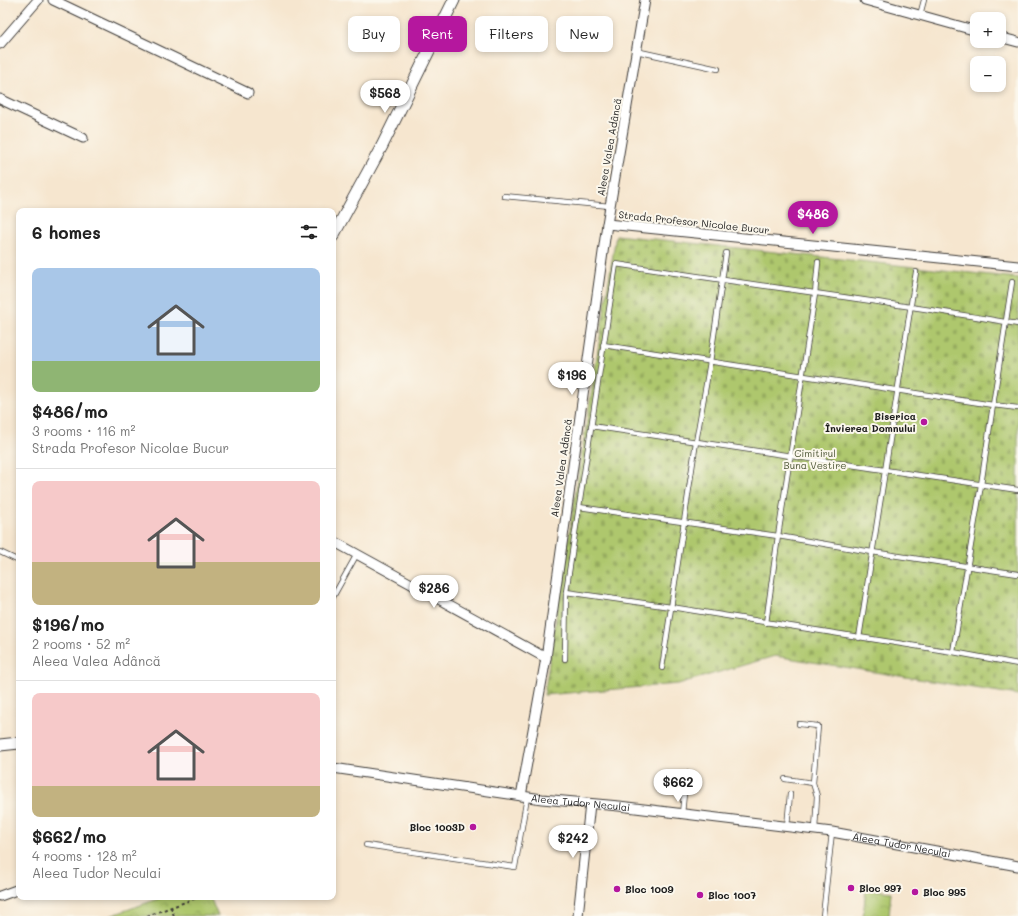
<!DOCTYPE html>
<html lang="en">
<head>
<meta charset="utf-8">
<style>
  :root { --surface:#fff; --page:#f2f2f2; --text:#222; --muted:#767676; --line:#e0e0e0; --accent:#b5179e }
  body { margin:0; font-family:Mali,sans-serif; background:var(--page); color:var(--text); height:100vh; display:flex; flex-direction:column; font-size:15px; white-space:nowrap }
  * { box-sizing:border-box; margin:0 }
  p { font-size:13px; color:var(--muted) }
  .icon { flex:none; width:22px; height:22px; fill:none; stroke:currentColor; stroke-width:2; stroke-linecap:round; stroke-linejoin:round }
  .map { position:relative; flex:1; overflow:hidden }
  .details { position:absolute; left:16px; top:208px; width:320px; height:692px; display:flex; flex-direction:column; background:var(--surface); border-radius:8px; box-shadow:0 2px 6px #0003 }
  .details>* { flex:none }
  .top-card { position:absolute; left:348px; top:16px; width:380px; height:36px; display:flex; gap:8px }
  .buttons { position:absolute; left:970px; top:12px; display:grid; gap:8px }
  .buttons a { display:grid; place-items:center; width:36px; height:36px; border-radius:8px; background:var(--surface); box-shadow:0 2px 6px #0003; font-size:20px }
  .price { position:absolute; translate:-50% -34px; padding:0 9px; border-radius:14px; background:#fff; color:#222; font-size:13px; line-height:26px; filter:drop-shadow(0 1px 2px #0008) }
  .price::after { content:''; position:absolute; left:50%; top:24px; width:12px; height:9px; margin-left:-6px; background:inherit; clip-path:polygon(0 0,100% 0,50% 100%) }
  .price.current { background:var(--accent); color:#fff }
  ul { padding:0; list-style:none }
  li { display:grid; align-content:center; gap:8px; height:212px; padding:0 16px }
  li+li { border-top:1px solid var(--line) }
  li span { display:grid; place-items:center; height:124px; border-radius:8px; color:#555 }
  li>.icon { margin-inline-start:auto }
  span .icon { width:72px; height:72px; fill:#fffc; stroke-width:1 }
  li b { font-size:17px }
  h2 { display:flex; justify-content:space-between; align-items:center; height:48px; padding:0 16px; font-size:17px }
  .pill { padding:0 14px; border-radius:8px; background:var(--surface); box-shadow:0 2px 6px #0003; font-size:14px; line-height:36px }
  .pill.current { background:var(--accent); color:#fff }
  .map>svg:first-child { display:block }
  .cemetery { fill:url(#cemetery-stones); stroke:#657244 }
  .park { fill:url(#park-crowns); stroke:#657244 }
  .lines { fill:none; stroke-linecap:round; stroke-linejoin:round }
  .service-casing { stroke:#3d3a37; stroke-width:6 }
  .minor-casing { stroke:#3d3a37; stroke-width:11 }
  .tertiary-casing { stroke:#3d3a37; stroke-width:13 }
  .path { stroke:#3d3a37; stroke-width:2; stroke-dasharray:3 3; stroke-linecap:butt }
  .service { stroke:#fff; stroke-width:4.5 }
  .minor { stroke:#fff; stroke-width:9 }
  .tertiary { stroke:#fff; stroke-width:11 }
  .poi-dot { fill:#b5179e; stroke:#fbf7ec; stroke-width:1.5 }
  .labels { text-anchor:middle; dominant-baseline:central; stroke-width:4; stroke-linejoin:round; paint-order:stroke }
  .street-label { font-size:10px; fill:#1c1c1c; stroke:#fbf7ec }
  .poi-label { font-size:10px; font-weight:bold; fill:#1c1c1c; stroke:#fbf7ec; text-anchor:start }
  .park-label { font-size:10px; fill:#4f5838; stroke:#fbf7ec }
</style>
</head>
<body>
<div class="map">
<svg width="1018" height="916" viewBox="0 0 1018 916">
  <defs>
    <pattern id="cemetery-stones" width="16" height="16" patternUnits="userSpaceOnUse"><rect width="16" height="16" fill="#aec76d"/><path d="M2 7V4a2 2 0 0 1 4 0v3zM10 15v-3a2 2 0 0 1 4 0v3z" fill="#95aa5e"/></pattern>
    <pattern id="park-crowns" width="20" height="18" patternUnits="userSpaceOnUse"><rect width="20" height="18" fill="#aec76d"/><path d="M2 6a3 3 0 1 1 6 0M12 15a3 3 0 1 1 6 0" fill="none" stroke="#95aa5e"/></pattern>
  </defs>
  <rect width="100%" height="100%" fill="#fbf7ec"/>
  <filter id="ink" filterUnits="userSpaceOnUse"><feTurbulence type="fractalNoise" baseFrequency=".025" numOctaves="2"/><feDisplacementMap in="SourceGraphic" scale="8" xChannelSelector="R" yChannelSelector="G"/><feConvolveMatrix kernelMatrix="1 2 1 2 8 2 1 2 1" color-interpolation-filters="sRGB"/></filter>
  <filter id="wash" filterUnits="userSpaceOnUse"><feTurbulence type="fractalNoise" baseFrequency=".012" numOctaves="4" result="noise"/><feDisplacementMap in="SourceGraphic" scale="16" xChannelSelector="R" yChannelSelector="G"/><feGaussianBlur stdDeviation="0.9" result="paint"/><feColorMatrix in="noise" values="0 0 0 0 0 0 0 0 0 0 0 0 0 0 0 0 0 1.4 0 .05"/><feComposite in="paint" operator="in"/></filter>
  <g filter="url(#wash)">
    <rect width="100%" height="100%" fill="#f6e6cf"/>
    <!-- cemetery -->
    <path class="cemetery" d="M616 235 1018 278V695L775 656 678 684 544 695Z"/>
    <!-- park -->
    <g class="park">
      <path d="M866 889 891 892 889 916H863Z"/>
      <path d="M163 897H210L218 916H110Z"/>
    </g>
  </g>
  <g filter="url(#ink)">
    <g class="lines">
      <defs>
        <g id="service">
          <path d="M920 15 924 0"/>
          <path d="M636 51 718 69"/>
          <path d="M504 196 610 206"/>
          <path d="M1012 282 993 405 1018 408"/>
          <path d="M603 345 993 405 981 485 953 652 1018 664"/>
          <path d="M591 426 1018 490"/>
          <path d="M579 507 778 536 872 552 1018 574"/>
          <path d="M0 552 19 561"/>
          <path d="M566 592 671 607 953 652"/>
          <path d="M333 597 357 554"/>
          <path d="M766 623 778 536 815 294 818 262"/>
          <path d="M859 638 916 272"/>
          <path d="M565 659 566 592 616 264C750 285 885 301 1018 324"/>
          <path d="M662 668 696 442 710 362 726 253"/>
          <path d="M799 724 818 726 813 783 817 796 815 830"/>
          <path d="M785 779 813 783"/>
          <path d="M682 814 686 773"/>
          <path d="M787 827 790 794"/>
          <path d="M366 845 515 867 527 797"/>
          <path d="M823 916 832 832"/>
        </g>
        <g id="minor">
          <path d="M53 0 248 93"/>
          <path d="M865 0 977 31"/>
          <path d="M999 37 1018 42"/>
          <path d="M0 44 38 0"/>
          <path d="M0 99 83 138"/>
          <path d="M607 224 1018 266"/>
          <path d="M333 541 546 658"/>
          <path id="s1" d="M333 768 542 799 619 806 832 832 1018 866"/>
          <path d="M521 796 546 658 607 224 645 0"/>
          <path d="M0 896 19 889"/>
          <path d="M578 916 590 804"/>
        </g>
        <g id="tertiary">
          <path d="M333 236 382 146 454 0"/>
          <path d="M0 745 19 743"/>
        </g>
      </defs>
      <!-- service casing -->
      <use href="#service" class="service-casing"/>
      <!-- minor casing -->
      <use href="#minor" class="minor-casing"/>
      <!-- tertiary casing -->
      <use href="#tertiary" class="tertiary-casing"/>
      <!-- path -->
      <g class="path">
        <path d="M171 907 174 916"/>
        <path d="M147 916 199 897"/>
      </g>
      <!-- service -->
      <use href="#service" class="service"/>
      <!-- minor -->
      <use href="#minor" class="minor"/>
      <!-- tertiary -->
      <use href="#tertiary" class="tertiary"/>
    </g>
  </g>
  <!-- markers -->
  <g class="poi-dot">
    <circle cx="924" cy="422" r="4"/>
    <circle cx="473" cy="827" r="4"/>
    <circle cx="851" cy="888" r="4"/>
    <circle cx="617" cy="889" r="4"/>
    <circle cx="915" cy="892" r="4"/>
    <circle cx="700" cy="895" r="4"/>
  </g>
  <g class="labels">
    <!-- street labels -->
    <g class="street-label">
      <text transform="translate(609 147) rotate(-80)">Aleea Valea Adâncă</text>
      <text transform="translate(694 222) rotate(6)">Strada Profesor Nicolae Bucur</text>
      <text transform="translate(561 468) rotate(-82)">Aleea Valea Adâncă</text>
      <text stroke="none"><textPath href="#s1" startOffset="250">Aleea Tudor Neculai</textPath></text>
      <text stroke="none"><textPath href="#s1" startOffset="574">Aleea Tudor Neculai</textPath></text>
    </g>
    <!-- poi labels -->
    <g class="poi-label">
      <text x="916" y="416" text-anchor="end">Biserica<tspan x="916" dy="12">Învierea Domnului</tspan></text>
      <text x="465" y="827" text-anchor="end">Bloc 1003D</text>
      <text x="859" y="888">Bloc 997</text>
      <text x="625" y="889">Bloc 1009</text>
      <text x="923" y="892">Bloc 995</text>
      <text x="708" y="895">Bloc 1007</text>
    </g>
    <!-- park labels -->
    <g class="park-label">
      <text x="815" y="453">Cimitirul<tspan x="815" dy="12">Buna Vestire</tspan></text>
    </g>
  </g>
</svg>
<div class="buttons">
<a>+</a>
<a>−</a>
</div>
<b class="price" style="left:385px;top:114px">$568</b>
<b class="price current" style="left:813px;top:235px">$486</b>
<b class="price" style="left:572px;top:396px">$196</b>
<b class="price" style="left:434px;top:609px">$286</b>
<b class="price" style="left:678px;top:803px">$662</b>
<b class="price" style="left:573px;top:859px">$242</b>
<div class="top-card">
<a class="pill">Buy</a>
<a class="pill current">Rent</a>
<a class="pill">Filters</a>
<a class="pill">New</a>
</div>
<section class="details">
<h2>6 homes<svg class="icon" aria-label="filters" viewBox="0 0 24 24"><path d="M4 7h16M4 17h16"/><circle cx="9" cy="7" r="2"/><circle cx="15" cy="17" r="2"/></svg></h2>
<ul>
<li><span style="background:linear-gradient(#a9c7e8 75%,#8fb573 0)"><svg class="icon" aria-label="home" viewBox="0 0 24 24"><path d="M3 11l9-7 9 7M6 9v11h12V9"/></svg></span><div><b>$486/mo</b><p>3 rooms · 116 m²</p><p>Strada Profesor Nicolae Bucur</p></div></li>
<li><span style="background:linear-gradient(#f6c9c9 65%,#c2b280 0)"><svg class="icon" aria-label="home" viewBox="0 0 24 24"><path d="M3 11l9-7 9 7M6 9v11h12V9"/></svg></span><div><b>$196/mo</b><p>2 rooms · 52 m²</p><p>Aleea Valea Adâncă</p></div></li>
<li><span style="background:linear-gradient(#f6c9c9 75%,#c2b280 0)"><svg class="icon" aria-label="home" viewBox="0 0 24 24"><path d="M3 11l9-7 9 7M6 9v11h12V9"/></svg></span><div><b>$662/mo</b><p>4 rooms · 128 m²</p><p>Aleea Tudor Neculai</p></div></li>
</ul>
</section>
</div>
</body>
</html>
